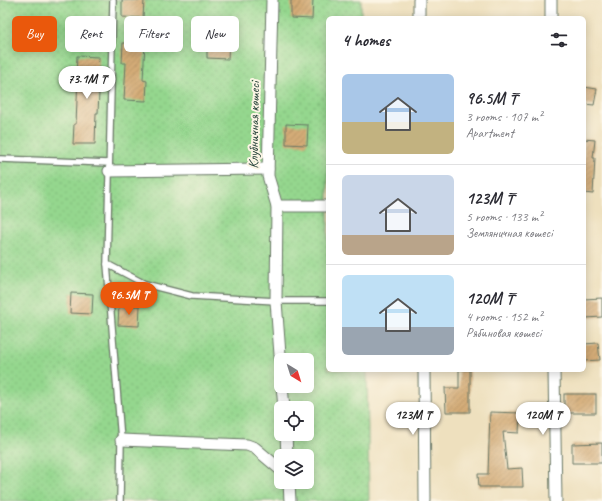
<!DOCTYPE html>
<html lang="en">
<head>
<meta charset="utf-8">
<style>
  :root { --surface:#fff; --page:#f2f2f3; --text:#2b2b33; --muted:#7c7c81; --line:#e1e1e2; --accent:#ea580c }
  body { margin:0; font-family:Caveat,sans-serif; background:var(--page); color:var(--text); height:100vh; display:flex; flex-direction:column; font-size:15px; white-space:nowrap }
  * { box-sizing:border-box; margin:0 }
  p { font-size:13px; color:var(--muted) }
  .icon { flex:none; width:22px; height:22px; fill:none; stroke:currentColor; stroke-width:2; stroke-linecap:round; stroke-linejoin:round }
  .map { position:relative; flex:1; overflow:hidden }
  .drawer { position:absolute; left:326px; top:16px; width:260px; height:356px; display:flex; flex-direction:column; background:var(--surface); border-radius:6px; box-shadow:0 2px 10px #0003 }
  .drawer>* { flex:none }
  .hud { position:absolute; left:12px; top:16px; width:254px; height:36px; display:flex; gap:8px }
  .needle { width:26px; rotate:142deg }
  .buttons { position:absolute; left:274px; top:353px; display:grid; gap:8px }
  .buttons a { display:grid; place-items:center; width:40px; height:40px; border-radius:6px; background:var(--surface); box-shadow:0 2px 10px #0003; font-size:20px }
  .price { position:absolute; translate:-50% -34px; padding:0 9px; border-radius:14px; background:#fff; color:#222; font-size:13px; line-height:26px; filter:drop-shadow(0 1px 2px #0008) }
  .price::after { content:''; position:absolute; left:50%; top:24px; width:12px; height:9px; margin-left:-6px; background:inherit; clip-path:polygon(0 0,100% 0,50% 100%) }
  .price.current { background:var(--accent); color:#fff }
  ul { padding:0; list-style:none }
  li { display:flex; align-items:center; gap:12px; height:100px; padding:0 16px }
  li+li { border-top:1px solid var(--line) }
  li span { display:grid; place-items:center; flex:none; width:112px; height:80px; border-radius:6px; color:#555 }
  li>.icon { margin-inline-start:auto }
  span .icon { width:48px; height:48px; fill:#fffc; stroke-width:1 }
  li b { font-size:17px }
  h2 { display:flex; justify-content:space-between; align-items:center; height:48px; padding:0 16px; font-size:17px }
  .pill { padding:0 14px; border-radius:6px; background:var(--surface); box-shadow:0 2px 10px #0003; font-size:14px; line-height:36px }
  .pill.current { background:var(--accent); color:#fff }
  .map>svg:first-child { display:block }
  .garden { fill:url(#garden-dots); stroke:#5a8a61; fill-rule:evenodd }
  .building { fill:url(#building-hatch) }
  .lines { fill:none; stroke-linecap:round; stroke-linejoin:round }
  .service-casing { stroke:#677664; stroke-width:8 }
  .minor-casing { stroke:#677664; stroke-width:13 }
  .service { stroke:#fff; stroke-width:5.5 }
  .minor { stroke:#fff; stroke-width:11 }
  .labels { text-anchor:middle; dominant-baseline:central; stroke-width:4; stroke-linejoin:round; paint-order:stroke }
  .street-label { font-size:14px; fill:#1f3d34; stroke:#fcf5e5 }
</style>
</head>
<body>
<div class="map">
<svg width="602" height="501" viewBox="0 0 602 501">
  <defs>
    <pattern id="garden-dots" width="8" height="8" patternUnits="userSpaceOnUse"><rect width="8" height="8" fill="#94d78e"/><path d="M2 2h.1M6 6h.1" fill="none" stroke="#7fb97b" stroke-width="1.8" stroke-linecap="round"/></pattern>
    <pattern id="building-hatch" width="6" height="6" patternUnits="userSpaceOnUse"><rect width="6" height="6" fill="#d4ac77"/><path d="M-1 1l2-2M0 6l6-6M5 7l2-2" fill="none" stroke="#ab8d62"/></pattern>
  </defs>
  <rect width="100%" height="100%" fill="#fcf5e5"/>
  <filter id="ink" filterUnits="userSpaceOnUse"><feTurbulence type="fractalNoise" baseFrequency=".025" numOctaves="2"/><feDisplacementMap in="SourceGraphic" scale="8" xChannelSelector="R" yChannelSelector="G"/><feConvolveMatrix kernelMatrix="1 2 1 2 8 2 1 2 1" color-interpolation-filters="sRGB"/></filter>
  <filter id="wash" filterUnits="userSpaceOnUse"><feTurbulence type="fractalNoise" baseFrequency=".012" numOctaves="4" result="noise"/><feDisplacementMap in="SourceGraphic" scale="16" xChannelSelector="R" yChannelSelector="G"/><feGaussianBlur stdDeviation="0.9" result="paint"/><feColorMatrix in="noise" values="0 0 0 0 0 0 0 0 0 0 0 0 0 0 0 0 0 1.4 0 .05"/><feComposite in="paint" operator="in"/></filter>
  <g filter="url(#wash)">
    <rect width="100%" height="100%" fill="#eee0be"/>
    <!-- garden -->
    <path class="garden" d="M0 0H361V18H328V370H367L369 501H0ZM281 360H307V386H281ZM281 408H307V434H281ZM281 456H307V482H281Z"/>
    <g id="blocks">
      <!-- building -->
      <g class="building">
        <path d="M122 0H144L143 18 122 17Z"/>
        <path d="M291 0H313L312 19 291 18Z"/>
        <path d="M207 38H229L228 59 207 58Z"/>
        <path d="M123 43H145L143 80 147 81 146 101 124 100 126 63H122Z"/>
        <path d="M77 56 99 57 97 93H99L98 113H96L95 144H73L74 124H76L78 76H76Z"/>
        <path d="M584 87 597 89 594 105 584 104Z"/>
        <path d="M286 124 308 125 307 145 286 144Z"/>
        <path d="M584 139 595 140 593 158H595L593 194 584 193Z"/>
        <path d="M71 293 93 294 92 314 70 313Z"/>
        <path d="M602 298V317L586 318 584 299Z"/>
        <path d="M119 305 140 306 139 326 118 325Z"/>
        <path d="M598 343 600 360 584 361V344Z"/>
        <path d="M459 370H470V412H446L445 388H459Z"/>
        <rect x="564" y="394" width="32" height="19"/>
        <path d="M490 412 520 413 519 433 503 432 507 469 522 468 523 487H479L478 474H488Z"/>
        <path d="M602 443V463H572V444Z"/>
      </g>
    </g>
  </g>
  <g filter="url(#ink)">
    <use href="#blocks" fill-opacity="0" stroke="#677664" stroke-width="1"/>
    <g class="lines">
      <defs>
        <g id="service">
          <path d="M113 0 107 264 121 440 120 501"/>
          <path d="M0 159 109 163"/>
          <path d="M107 264 145 284 192 296 276 301H328"/>
        </g>
        <g id="minor">
          <path d="M272 0 268 176 277 206 276 301 281 368"/>
          <path d="M419 0V18"/>
          <path d="M551 0V18"/>
          <path d="M109 171 268 169"/>
          <path d="M277 206H328"/>
          <path d="M424 370 425 501"/>
          <path d="M554 370 556 501"/>
          <path d="M282 386 284 408"/>
          <path d="M286 434 287 456"/>
          <path d="M121 440 247 445 255 448 281 470"/>
          <path d="M289 482 290 501"/>
        </g>
      </defs>
      <!-- service casing -->
      <use href="#service" class="service-casing"/>
      <!-- minor casing -->
      <use href="#minor" class="minor-casing"/>
      <!-- service -->
      <use href="#service" class="service"/>
      <!-- minor -->
      <use href="#minor" class="minor"/>
    </g>
  </g>
  <g class="labels">
    <!-- street labels -->
    <g class="street-label">
      <text transform="translate(254 125) rotate(-89)">Клубничная көшесі</text>
    </g>
  </g>
</svg>
<div class="buttons">
<a><svg class="needle" viewBox="-14 -14 28 28"><path d="M0-13l5 13h-10z" fill="#e53935"/><path d="M0 13l5-13h-10z" fill="#7c7c81"/></svg></a>
<a><svg class="icon" aria-label="locate" viewBox="0 0 24 24"><circle cx="12" cy="12" r="6"/><path d="M12 2v4M12 18v4M2 12h4M18 12h4"/></svg></a>
<a><svg class="icon" aria-label="layers" viewBox="0 0 24 24"><path d="M12 4l9 5-9 5-9-5zM3 14l9 5 9-5"/></svg></a>
</div>
<b class="price" style="left:87px;top:100px">73.1M ₸</b>
<b class="price current" style="left:129px;top:316px">96.5M ₸</b>
<b class="price" style="left:413px;top:436px">123M ₸</b>
<b class="price" style="left:543px;top:436px">120M ₸</b>
<div class="hud">
<a class="pill current">Buy</a>
<a class="pill">Rent</a>
<a class="pill">Filters</a>
<a class="pill">New</a>
</div>
<section class="drawer">
<h2>4 homes<svg class="icon" aria-label="filters" viewBox="0 0 24 24"><path d="M4 7h16M4 17h16"/><circle cx="9" cy="7" r="2"/><circle cx="15" cy="17" r="2"/></svg></h2>
<ul>
<li><span style="background:linear-gradient(#a9c7e8 60%,#c2b280 0)"><svg class="icon" aria-label="home" viewBox="0 0 24 24"><path d="M3 11l9-7 9 7M6 9v11h12V9"/></svg></span><div><b>96.5M ₸</b><p>3 rooms · 107 m²</p><p>Apartment</p></div></li>
<li><span style="background:linear-gradient(#c9d6e8 75%,#b9a48a 0)"><svg class="icon" aria-label="home" viewBox="0 0 24 24"><path d="M3 11l9-7 9 7M6 9v11h12V9"/></svg></span><div><b>123M ₸</b><p>5 rooms · 133 m²</p><p>Земляничная көшесі</p></div></li>
<li><span style="background:linear-gradient(#bfe0f5 65%,#9aa5b1 0)"><svg class="icon" aria-label="home" viewBox="0 0 24 24"><path d="M3 11l9-7 9 7M6 9v11h12V9"/></svg></span><div><b>120M ₸</b><p>4 rooms · 152 m²</p><p>Рябиновая көшесі</p></div></li>
</ul>
</section>
</div>
</body>
</html>
